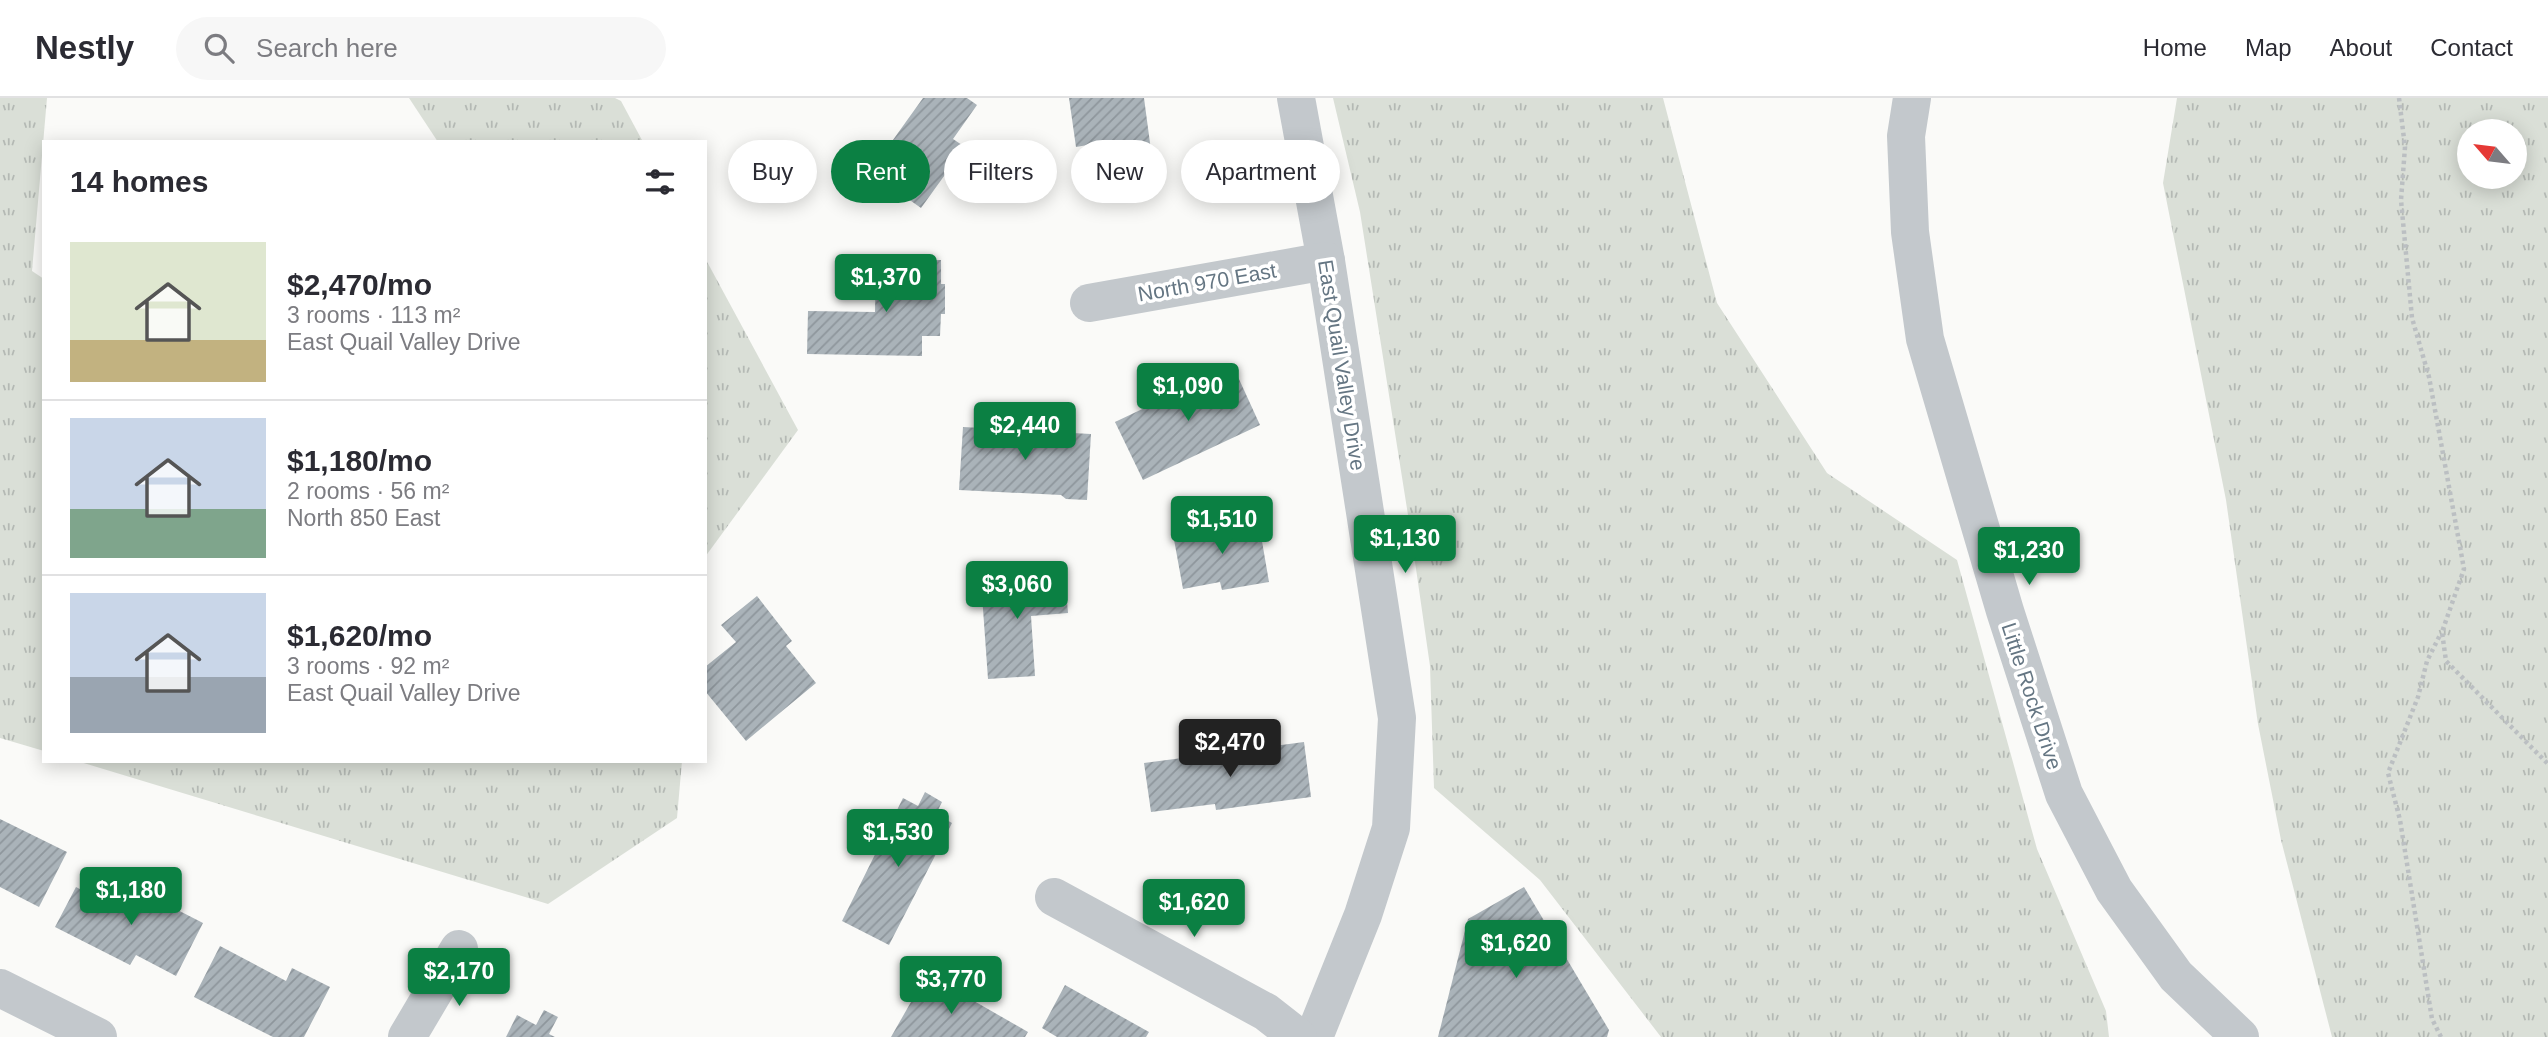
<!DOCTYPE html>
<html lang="en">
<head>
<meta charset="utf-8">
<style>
  :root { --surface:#fff; --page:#f7f7f7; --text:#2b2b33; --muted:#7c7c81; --line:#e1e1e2; --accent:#0b8043 }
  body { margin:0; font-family:Helvetica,sans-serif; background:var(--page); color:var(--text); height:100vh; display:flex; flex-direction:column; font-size:26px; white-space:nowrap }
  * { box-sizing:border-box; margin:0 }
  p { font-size:23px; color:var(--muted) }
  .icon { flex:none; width:38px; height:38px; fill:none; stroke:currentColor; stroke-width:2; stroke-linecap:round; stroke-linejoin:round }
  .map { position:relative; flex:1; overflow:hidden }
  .side { position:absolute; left:42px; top:42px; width:665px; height:623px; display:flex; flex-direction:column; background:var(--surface); border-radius:0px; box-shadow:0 4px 18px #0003 }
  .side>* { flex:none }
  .hud { position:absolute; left:728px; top:42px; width:665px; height:63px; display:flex; gap:14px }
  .needle { width:46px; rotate:298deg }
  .controls { position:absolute; left:2457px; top:21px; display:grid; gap:14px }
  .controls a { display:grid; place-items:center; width:70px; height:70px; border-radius:50%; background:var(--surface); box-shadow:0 4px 18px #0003; font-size:35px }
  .price { position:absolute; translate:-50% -60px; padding:0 16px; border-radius:7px; background:var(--accent); color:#fff; font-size:23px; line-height:46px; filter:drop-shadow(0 2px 4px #0008) }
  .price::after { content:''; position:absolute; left:50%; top:42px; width:21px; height:16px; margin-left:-10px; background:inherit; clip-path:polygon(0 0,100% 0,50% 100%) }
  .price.active { background:#222; color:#fff }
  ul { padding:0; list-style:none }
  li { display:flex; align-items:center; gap:21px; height:175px; padding:0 28px }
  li+li { border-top:2px solid var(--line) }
  li span { display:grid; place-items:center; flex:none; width:196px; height:140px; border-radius:0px; color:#555 }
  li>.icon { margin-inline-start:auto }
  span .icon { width:84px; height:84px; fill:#fffc; stroke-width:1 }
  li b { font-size:30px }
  h2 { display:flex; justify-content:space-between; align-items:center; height:84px; padding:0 28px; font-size:30px }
  .pill { padding:0 24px; border-radius:32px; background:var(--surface); box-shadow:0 4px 18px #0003; font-size:24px; line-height:63px }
  .pill.active { background:var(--accent); color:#fff }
  header { display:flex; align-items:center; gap:42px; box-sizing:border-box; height:98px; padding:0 35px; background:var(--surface); border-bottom:2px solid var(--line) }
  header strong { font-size:33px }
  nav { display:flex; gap:38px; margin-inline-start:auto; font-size:24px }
  .search { width:490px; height:63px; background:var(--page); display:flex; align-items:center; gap:18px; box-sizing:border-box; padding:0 24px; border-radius:38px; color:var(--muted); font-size:26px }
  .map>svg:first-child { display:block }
  .grass { fill:url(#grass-tufts); fill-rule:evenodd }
  .building { fill:url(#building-hatch) }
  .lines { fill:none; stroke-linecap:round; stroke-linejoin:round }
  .path { stroke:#bbbfc2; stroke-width:4.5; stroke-dasharray:3.5 3.5; stroke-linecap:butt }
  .minor { stroke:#c3c8cc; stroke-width:38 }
  .labels { text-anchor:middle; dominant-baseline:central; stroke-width:7; stroke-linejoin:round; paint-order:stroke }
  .street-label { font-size:21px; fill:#657683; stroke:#fff }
</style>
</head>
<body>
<header>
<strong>Nestly</strong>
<div class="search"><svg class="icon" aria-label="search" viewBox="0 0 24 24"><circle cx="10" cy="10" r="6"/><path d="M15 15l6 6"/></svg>Search here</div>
<nav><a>Home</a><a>Map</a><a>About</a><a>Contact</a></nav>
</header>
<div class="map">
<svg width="2548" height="939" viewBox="0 0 2548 939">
  <defs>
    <pattern id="grass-tufts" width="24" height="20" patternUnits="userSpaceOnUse" patternTransform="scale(1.75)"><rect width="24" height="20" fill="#dadfd7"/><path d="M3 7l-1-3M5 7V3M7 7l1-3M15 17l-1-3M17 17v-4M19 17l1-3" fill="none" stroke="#b4b9b4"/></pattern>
    <pattern id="building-hatch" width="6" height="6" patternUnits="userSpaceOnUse" patternTransform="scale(1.75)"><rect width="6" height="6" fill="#aab3b9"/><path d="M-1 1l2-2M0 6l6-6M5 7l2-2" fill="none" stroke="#8e969c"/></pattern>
  </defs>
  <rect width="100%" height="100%" fill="#fafaf8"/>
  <!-- grass -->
  <g class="grass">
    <path d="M0 0H47L32 173 44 181V653L0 640Z"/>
    <path d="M409 0H615L621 3 643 44H438Z"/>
    <path d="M1333 0H1663L1717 205 1827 375 1957 462 2037 751 2106 913 2109 939H1661L1540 782 1434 690 1430 568 1411 436 1360 114Z"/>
    <path d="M2177 0H2548V939H2332L2281 742 2258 626 2226 402 2163 85ZM2469 33H2515V79H2469Z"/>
    <path d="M705 160 798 332 705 459Z"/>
    <path d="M77 663H682L677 720 548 806Z"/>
  </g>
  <!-- building -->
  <g class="building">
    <path d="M923 0H967L977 7 953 41 965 49 921 110 870 74Z"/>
    <path d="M1069 0H1144L1154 75 1111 82 1105 44 1076 49Z"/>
    <path d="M876 161 941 162V186H945V216H941L940 238H922V258L807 256 808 213 875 214Z"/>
    <path d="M1233 268 1260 327 1143 382 1115 324Z"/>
    <path d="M963 329 1091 336 1087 402 1066 401 1061 397 959 392Z"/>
    <path d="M1258 420 1269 484 1222 492 1220 484 1183 491 1173 436Z"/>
    <path d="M1065 477 1068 515 1031 518 1035 578 988 581 981 483Z"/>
    <path d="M757 498 792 543 786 548 816 585 746 643 705 593V569L736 544 721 527Z"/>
    <path d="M1304 644 1311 699 1216 712 1215 706 1151 714 1144 665Z"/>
    <path d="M925 694 942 704 936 716 952 725 889 847 842 823 903 700 918 708Z"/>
    <path d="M0 721 67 754 39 809 0 789Z"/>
    <path d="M119 782 203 825 176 878 136 857 130 867 55 829 76 789 107 805Z"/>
    <path d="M1524 789 1609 932 1607 939H1438L1468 821Z"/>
    <path d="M220 848 286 883 292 870 330 889 304 939H273L194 899Z"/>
    <path d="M927 876 1028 934 1025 939H891Z"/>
    <path d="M1065 887 1149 934 1146 939H1057L1042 930Z"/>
    <path d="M544 912 558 919 549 936 555 939H506L517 917 536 927Z"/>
  </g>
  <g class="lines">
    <!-- path -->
    <g class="path">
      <path d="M2399 0 2405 49 2401 102 2412 220 2429 279 2464 471 2442 534 2446 563 2548 666"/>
      <path d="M2441 939 2432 921 2400 722 2388 675 2418 599 2427 563 2441 535"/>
    </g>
    <!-- minor -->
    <g class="minor">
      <path d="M1296 0 1326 163 1397 620 1391 730 1363 817 1314 939"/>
      <path d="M1912 0 1906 38 1910 134 1925 241 2005 513 2064 696 2114 792 2176 878 2240 939"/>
      <path d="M1089 205 1326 163"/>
      <path d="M1054 799 1266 914 1298 939"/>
      <path d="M0 890 98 939"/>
      <path d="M407 939 459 851"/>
    </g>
  </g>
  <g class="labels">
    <!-- street labels -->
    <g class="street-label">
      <text transform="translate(1207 184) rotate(-10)">North 970 East</text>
      <text transform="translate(1342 267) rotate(81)">East Quail Valley Drive</text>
      <text transform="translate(2032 598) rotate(72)">Little Rock Drive</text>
    </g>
  </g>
</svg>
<div class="controls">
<a><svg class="needle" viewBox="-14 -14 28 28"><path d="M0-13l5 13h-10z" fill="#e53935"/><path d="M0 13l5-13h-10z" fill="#7c7c81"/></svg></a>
</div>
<b class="price" style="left:886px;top:216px">$1,370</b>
<b class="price" style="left:1188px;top:325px">$1,090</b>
<b class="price" style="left:1025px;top:364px">$2,440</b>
<b class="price" style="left:1222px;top:458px">$1,510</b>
<b class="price" style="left:1405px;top:477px">$1,130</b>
<b class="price" style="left:2029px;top:489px">$1,230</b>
<b class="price" style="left:1017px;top:523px">$3,060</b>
<b class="price active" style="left:1230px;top:681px">$2,470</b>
<b class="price" style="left:898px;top:771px">$1,530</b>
<b class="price" style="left:131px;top:829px">$1,180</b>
<b class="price" style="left:1194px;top:841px">$1,620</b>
<b class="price" style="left:1516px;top:882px">$1,620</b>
<b class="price" style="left:459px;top:910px">$2,170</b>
<b class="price" style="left:951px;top:918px">$3,770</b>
<div class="hud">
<a class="pill">Buy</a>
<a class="pill active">Rent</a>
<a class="pill">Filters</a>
<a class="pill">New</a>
<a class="pill">Apartment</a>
</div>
<section class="side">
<h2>14 homes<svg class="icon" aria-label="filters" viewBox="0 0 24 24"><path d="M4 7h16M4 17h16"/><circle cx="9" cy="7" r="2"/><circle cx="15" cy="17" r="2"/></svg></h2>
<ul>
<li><span style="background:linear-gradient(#dfe7d0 70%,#c2b280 0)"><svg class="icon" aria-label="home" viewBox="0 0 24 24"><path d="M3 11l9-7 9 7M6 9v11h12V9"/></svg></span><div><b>$2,470/mo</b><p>3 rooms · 113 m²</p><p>East Quail Valley Drive</p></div></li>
<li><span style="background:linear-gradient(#c9d6e8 65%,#7fa58c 0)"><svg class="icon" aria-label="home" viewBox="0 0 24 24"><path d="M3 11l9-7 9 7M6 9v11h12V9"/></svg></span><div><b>$1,180/mo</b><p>2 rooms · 56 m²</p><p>North 850 East</p></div></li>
<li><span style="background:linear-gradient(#c9d6e8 60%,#9aa5b1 0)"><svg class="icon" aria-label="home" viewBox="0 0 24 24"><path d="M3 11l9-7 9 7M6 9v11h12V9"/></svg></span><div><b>$1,620/mo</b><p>3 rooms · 92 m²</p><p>East Quail Valley Drive</p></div></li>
</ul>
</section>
</div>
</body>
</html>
